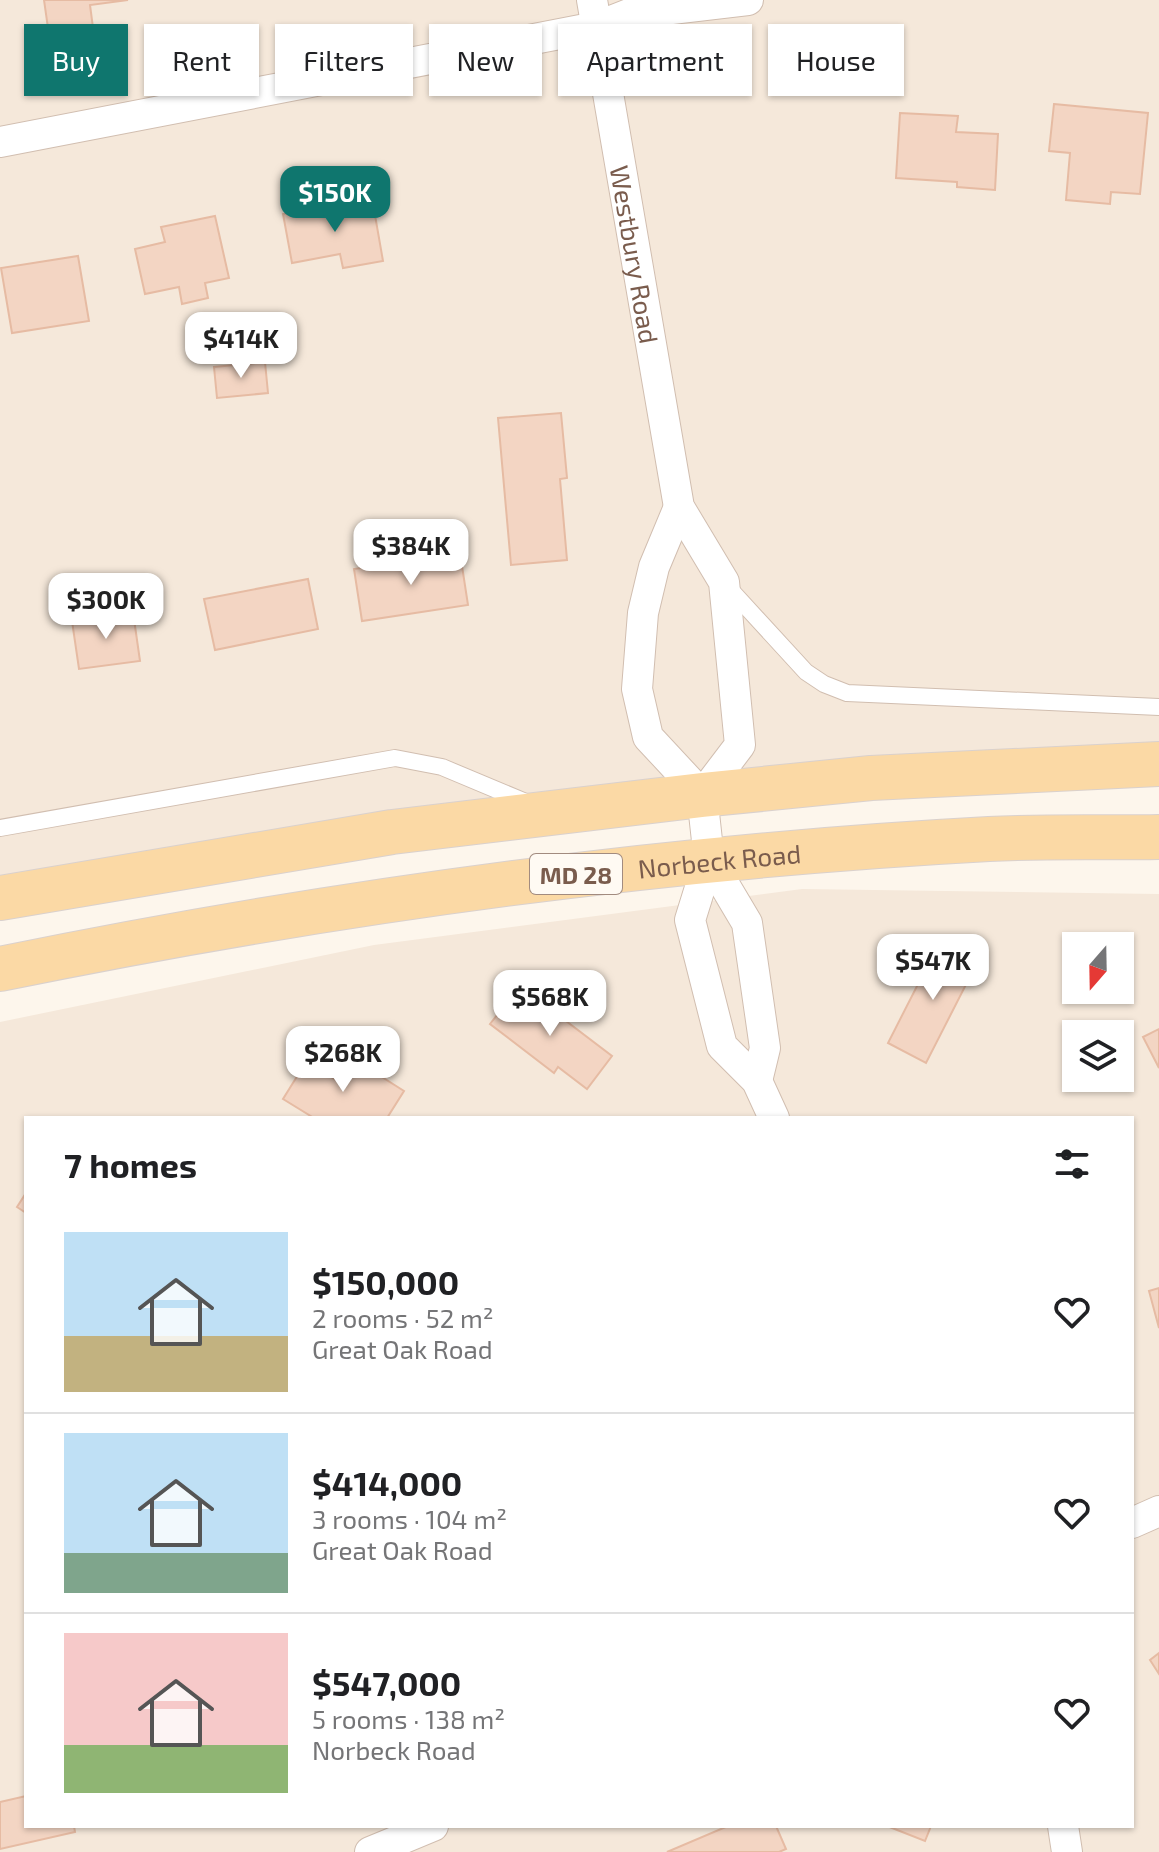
<!DOCTYPE html>
<html lang="en">
<head>
<meta charset="utf-8">
<style>
  :root { --surface:#fff; --page:#f6f6f6; --text:#202124; --muted:#757577; --line:#e0e0e0; --accent:#0f766e }
  body { margin:0; font-family:"Exo 2",sans-serif; background:var(--page); color:var(--text); height:100vh; display:flex; flex-direction:column; font-size:30px; white-space:nowrap }
  * { box-sizing:border-box; margin:0 }
  p { font-size:26px; color:var(--muted) }
  .icon { flex:none; width:44px; height:44px; fill:none; stroke:currentColor; stroke-width:2; stroke-linecap:round; stroke-linejoin:round }
  .map { position:relative; flex:1; overflow:hidden }
  .panel { position:absolute; left:24px; top:1116px; width:1110px; height:712px; display:flex; flex-direction:column; background:var(--surface); border-radius:0px; box-shadow:0 2px 6px #0004 }
  .panel>* { flex:none }
  .banner { position:absolute; left:24px; top:24px; width:1112px; height:72px; display:flex; gap:16px }
  .needle { width:52px; rotate:200deg }
  .fabs { position:absolute; left:1062px; top:932px; display:grid; gap:16px }
  .fabs a { display:grid; place-items:center; width:72px; height:72px; border-radius:0px; background:var(--surface); box-shadow:0 2px 6px #0004; font-size:40px }
  .price { position:absolute; translate:-50% -68px; padding:0 18px; border-radius:16px; background:#fff; color:#222; font-size:26px; line-height:52px; filter:drop-shadow(0 2px 4px #0008) }
  .price::after { content:''; position:absolute; left:50%; top:48px; width:24px; height:18px; margin-left:-12px; background:inherit; clip-path:polygon(0 0,100% 0,50% 100%) }
  .price.current { background:var(--accent); color:#fff }
  ul { padding:0; list-style:none }
  li { display:flex; align-items:center; gap:24px; height:200px; padding:0 40px }
  li+li { border-top:2px solid var(--line) }
  li span { display:grid; place-items:center; flex:none; width:224px; height:160px; border-radius:0px; color:#555 }
  li>.icon { margin-inline-start:auto }
  span .icon { width:96px; height:96px; fill:#fffc; stroke-width:1 }
  li b { font-size:34px }
  h2 { display:flex; justify-content:space-between; align-items:center; height:96px; padding:0 40px; font-size:34px }
  .chip { padding:0 28px; border-radius:0px; background:var(--surface); box-shadow:0 2px 6px #0004; font-size:28px; line-height:72px }
  .chip.current { background:var(--accent); color:#fff }
  .map>svg:first-child { display:block }
  .residential { fill:#f5e8da; fill-rule:evenodd }
  .building { fill:#f3d5c3; stroke:#e6bba3; stroke-width:2 }
  .lines { fill:none; stroke-linecap:round; stroke-linejoin:round }
  .lane-casing { stroke:#d1beb0; stroke-width:18 }
  .street-casing { stroke:#d1beb0; stroke-width:32 }
  .primary-casing { stroke:#dad1cd; stroke-width:46 }
  .lane { stroke:#fff; stroke-width:16 }
  .street { stroke:#fff; stroke-width:30 }
  .primary { stroke:#fbd9a5; stroke-width:44 }
  .labels { text-anchor:middle; dominant-baseline:central; stroke-width:6; stroke-linejoin:round; paint-order:stroke }
  .shield { fill:#fffaf3; stroke:#a28b7f; stroke-width:2 }
  .shield-label { font-size:24px; font-weight:bold; fill:#7a5c4d }
  .street-label { font-size:26px; fill:#7a5c4d; stroke:#fffaf3 }
</style>
</head>
<body>
<div class="map">
<svg width="1159" height="1852" viewBox="0 0 1159 1852">
  <rect width="100%" height="100%" fill="#fdf6ec"/>
  <!-- residential -->
  <g class="residential">
    <path d="M0 0H1159V764L0 898Z"/>
    <path d="M802 889 1159 894V1852H0V1022L374 945ZM1076 946H1120V990H1076ZM1076 1034H1120V1078H1076ZM26 1118H1132V1826H26Z"/>
  </g>
  <!-- building -->
  <g class="building">
    <path d="M44 0H128L90 5 95 43 51 49Z"/>
    <path d="M1054 104 1148 113 1140 194 1111 192 1110 204 1066 200 1070 153 1049 151Z"/>
    <path d="M900 113 958 116 956 132 998 134 995 190 957 187V182L896 178Z"/>
    <path d="M372 198 383 261 343 268 340 254 292 263 283 214Z"/>
    <path d="M215 216 229 278 205 283 208 298 182 304 179 287 145 294 135 249 165 242 161 227Z"/>
    <path d="M78 256 89 321 12 333 1 268Z"/>
    <path d="M265 362 268 393 217 398 214 367Z"/>
    <path d="M561 413 567 478 560 479 567 560 511 565 498 418Z"/>
    <path d="M460 553 468 605 362 621 354 569Z"/>
    <path d="M308 579 318 629 215 650 204 599Z"/>
    <path d="M133 612 140 661 79 669 72 621Z"/>
    <path d="M940 941 978 961 926 1063 888 1043Z"/>
    <path d="M520 986 612 1056 587 1089 558 1067 554 1073 490 1024Z"/>
    <path d="M1159 1029V1068L1143 1037Z"/>
    <path d="M306 1062 344 1085 358 1062 404 1091 387 1118H314L283 1099Z"/>
    <path d="M26 1193V1213L17 1207Z"/>
    <path d="M1159 1288V1328L1149 1291Z"/>
    <path d="M1159 1653V1674L1150 1660Z"/>
    <path d="M26 1796V1826H74L75 1832 0 1849V1802Z"/>
    <path d="M728 1826H776L786 1849 779 1852H667Z"/>
    <path d="M887 1826H931L925 1841Z"/>
  </g>
  <g class="lines">
    <defs>
      <g id="lane">
        <path d="M728 587 806 672 824 684 847 693 1159 707"/>
        <path d="M0 828 395 758 442 767 528 803"/>
      </g>
      <g id="street">
        <path id="s1" d="M592 0 679 507 724 582 740 745 702 795"/>
        <path d="M0 142 596 27 629 14 748 0"/>
        <path d="M679 507 654 567 643 613 637 689 648 737 702 795 709 859 690 920 722 1046 757 1081 774 1118"/>
        <path d="M709 859 747 923 765 1048 757 1081"/>
        <path d="M1132 1523 1159 1511"/>
        <path d="M1063 1826 1067 1852"/>
        <path d="M370 1852 433 1826"/>
      </g>
      <g id="primary">
        <path d="M0 898 392 832 702 795 871 778 1159 764"/>
        <path id="s2" d="M0 969C328 902 655 857 989 839 1046 836 1103 838 1159 837"/>
      </g>
    </defs>
    <!-- lane casing -->
    <use href="#lane" class="lane-casing"/>
    <!-- street casing -->
    <use href="#street" class="street-casing"/>
    <!-- primary casing -->
    <use href="#primary" class="primary-casing"/>
    <!-- lane -->
    <use href="#lane" class="lane"/>
    <!-- street -->
    <use href="#street" class="street"/>
    <!-- primary -->
    <use href="#primary" class="primary"/>
  </g>
  <g class="labels">
    <!-- shield labels -->
    <rect class="shield" x="530" y="854" width="92" height="40" rx="6"/>
    <g class="shield-label">
      <text x="576" y="874">MD 28</text>
    </g>
    <!-- street labels -->
    <g class="street-label">
      <text stroke="none"><textPath href="#s1" startOffset="258">Westbury Road</textPath></text>
      <text stroke="none"><textPath href="#s2" startOffset="728">Norbeck Road</textPath></text>
    </g>
  </g>
</svg>
<div class="fabs">
<a><svg class="needle" viewBox="-14 -14 28 28"><path d="M0-13l5 13h-10z" fill="#e53935"/><path d="M0 13l5-13h-10z" fill="#757577"/></svg></a>
<a><svg class="icon" aria-label="layers" viewBox="0 0 24 24"><path d="M12 4l9 5-9 5-9-5zM3 14l9 5 9-5"/></svg></a>
</div>
<b class="price current" style="left:335px;top:234px">$150K</b>
<b class="price" style="left:241px;top:380px">$414K</b>
<b class="price" style="left:411px;top:587px">$384K</b>
<b class="price" style="left:106px;top:641px">$300K</b>
<b class="price" style="left:933px;top:1002px">$547K</b>
<b class="price" style="left:550px;top:1038px">$568K</b>
<b class="price" style="left:343px;top:1094px">$268K</b>
<div class="banner">
<a class="chip current">Buy</a>
<a class="chip">Rent</a>
<a class="chip">Filters</a>
<a class="chip">New</a>
<a class="chip">Apartment</a>
<a class="chip">House</a>
</div>
<section class="panel">
<h2>7 homes<svg class="icon" aria-label="filters" viewBox="0 0 24 24"><path d="M4 7h16M4 17h16"/><circle cx="9" cy="7" r="2"/><circle cx="15" cy="17" r="2"/></svg></h2>
<ul>
<li><span style="background:linear-gradient(#bfe0f5 65%,#c2b280 0)"><svg class="icon" aria-label="home" viewBox="0 0 24 24"><path d="M3 11l9-7 9 7M6 9v11h12V9"/></svg></span><div><b>$150,000</b><p>2 rooms · 52 m²</p><p>Great Oak Road</p></div><svg class="icon" aria-label="heart" viewBox="0 0 24 24"><path d="M12 20l-8-8c-3-5 5-10 8-4 3-6 11-1 8 4z"/></svg></li>
<li><span style="background:linear-gradient(#bfe0f5 75%,#7fa58c 0)"><svg class="icon" aria-label="home" viewBox="0 0 24 24"><path d="M3 11l9-7 9 7M6 9v11h12V9"/></svg></span><div><b>$414,000</b><p>3 rooms · 104 m²</p><p>Great Oak Road</p></div><svg class="icon" aria-label="heart" viewBox="0 0 24 24"><path d="M12 20l-8-8c-3-5 5-10 8-4 3-6 11-1 8 4z"/></svg></li>
<li><span style="background:linear-gradient(#f6c9c9 70%,#8fb573 0)"><svg class="icon" aria-label="home" viewBox="0 0 24 24"><path d="M3 11l9-7 9 7M6 9v11h12V9"/></svg></span><div><b>$547,000</b><p>5 rooms · 138 m²</p><p>Norbeck Road</p></div><svg class="icon" aria-label="heart" viewBox="0 0 24 24"><path d="M12 20l-8-8c-3-5 5-10 8-4 3-6 11-1 8 4z"/></svg></li>
</ul>
</section>
</div>
</body>
</html>
